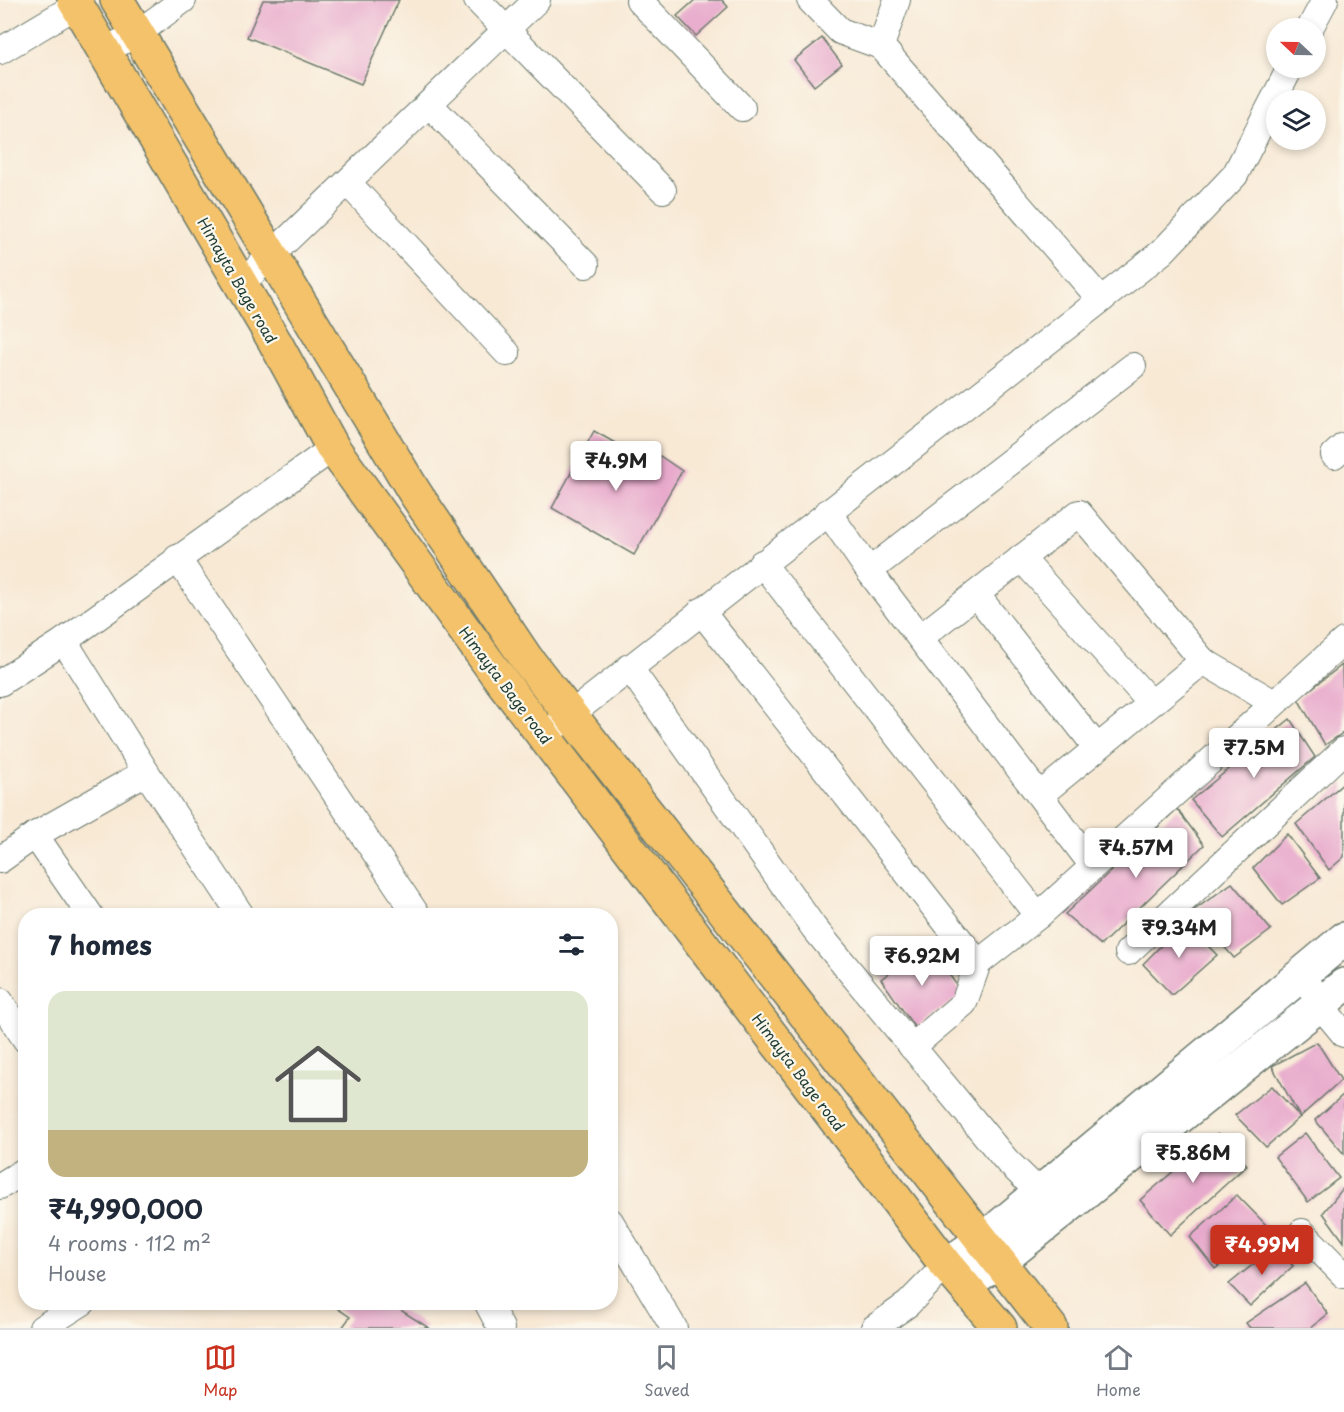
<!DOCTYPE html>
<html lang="en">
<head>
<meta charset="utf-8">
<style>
  :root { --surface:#fff; --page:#f2f2f3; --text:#1f2937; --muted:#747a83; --line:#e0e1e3; --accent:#c8321e }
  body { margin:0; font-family:"Playpen Sans",sans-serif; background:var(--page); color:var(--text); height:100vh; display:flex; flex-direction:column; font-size:22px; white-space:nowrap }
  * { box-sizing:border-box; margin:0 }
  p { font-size:20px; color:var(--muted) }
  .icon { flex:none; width:33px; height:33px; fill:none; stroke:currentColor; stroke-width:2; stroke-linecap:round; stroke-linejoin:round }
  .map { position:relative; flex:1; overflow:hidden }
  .details { position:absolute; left:18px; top:908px; width:600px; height:402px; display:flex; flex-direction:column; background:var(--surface); border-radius:24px; box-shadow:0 3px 9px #0003 }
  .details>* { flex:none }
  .needle { width:39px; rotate:292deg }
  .buttons { position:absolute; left:1266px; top:18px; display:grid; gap:12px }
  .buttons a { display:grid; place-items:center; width:60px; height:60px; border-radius:50%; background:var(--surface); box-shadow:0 3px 9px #0003; font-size:30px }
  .price { position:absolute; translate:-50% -51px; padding:0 14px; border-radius:6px; background:#fff; color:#222; font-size:20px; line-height:39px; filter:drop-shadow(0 2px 3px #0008) }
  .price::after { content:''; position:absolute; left:50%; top:36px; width:18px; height:14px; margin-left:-9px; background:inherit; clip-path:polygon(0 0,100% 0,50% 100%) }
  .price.current { background:var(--accent); color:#fff }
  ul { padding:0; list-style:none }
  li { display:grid; align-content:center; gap:12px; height:318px; padding:0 30px }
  li span { display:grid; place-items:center; height:186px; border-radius:18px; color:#555 }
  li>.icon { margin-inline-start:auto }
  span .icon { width:108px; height:108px; fill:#fffc; stroke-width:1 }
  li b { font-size:26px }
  h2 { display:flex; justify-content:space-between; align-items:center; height:72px; padding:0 30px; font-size:26px }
  .dock { display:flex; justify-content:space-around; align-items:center; height:84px; border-top:2px solid var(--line); background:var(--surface); font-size:16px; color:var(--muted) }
  .dock a { display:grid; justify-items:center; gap:3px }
  .dock .current { color:var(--accent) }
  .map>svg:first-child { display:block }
  .building { fill:#e8aacc }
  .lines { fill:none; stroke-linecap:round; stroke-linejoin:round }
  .minor-casing { stroke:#6b796c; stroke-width:28 }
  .tertiary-casing { stroke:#6b796c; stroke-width:36 }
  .primary-casing { stroke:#6b796c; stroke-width:36 }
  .minor { stroke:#fff; stroke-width:26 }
  .tertiary { stroke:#fff; stroke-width:33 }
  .primary { stroke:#f3c26a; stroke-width:33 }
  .labels { text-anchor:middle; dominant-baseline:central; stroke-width:4.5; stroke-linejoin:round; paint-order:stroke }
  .street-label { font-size:15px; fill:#1f3d34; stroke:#fbf7ec }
</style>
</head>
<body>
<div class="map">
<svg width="1344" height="1328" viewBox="0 0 1344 1328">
  <rect width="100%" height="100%" fill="#fbf7ec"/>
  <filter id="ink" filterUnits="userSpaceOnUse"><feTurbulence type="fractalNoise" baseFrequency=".0167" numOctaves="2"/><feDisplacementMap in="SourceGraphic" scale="12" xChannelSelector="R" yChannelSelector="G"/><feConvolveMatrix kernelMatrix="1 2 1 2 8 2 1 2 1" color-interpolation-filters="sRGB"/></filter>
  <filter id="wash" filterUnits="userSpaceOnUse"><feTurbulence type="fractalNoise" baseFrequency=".008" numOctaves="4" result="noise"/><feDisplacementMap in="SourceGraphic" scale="24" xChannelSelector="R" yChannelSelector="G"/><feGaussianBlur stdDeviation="1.35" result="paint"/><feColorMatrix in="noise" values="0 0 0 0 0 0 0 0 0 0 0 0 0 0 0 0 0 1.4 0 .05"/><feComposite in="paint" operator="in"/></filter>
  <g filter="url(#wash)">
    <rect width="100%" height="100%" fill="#f8e9d5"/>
    <g id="blocks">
      <!-- building -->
      <g class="building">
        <path d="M263 0H399L361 84 247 37Z"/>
        <path d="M695 0H722L728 7 696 36 677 16Z"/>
        <path d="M822 38 842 64 814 86 794 60Z"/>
        <path d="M594 431 652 464 660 456 682 471 634 555 552 508Z"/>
        <path d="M1342 665 1344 732 1325 745 1298 699Z"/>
        <path d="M1290 719 1315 757 1222 837 1191 800Z"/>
        <path d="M1344 783V857L1329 870 1296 824Z"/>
        <path d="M1177 809 1204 845 1101 945 1065 914Z"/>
        <path d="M1287 834 1320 878 1282 905 1253 868Z"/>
        <path d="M1232 883 1271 930 1234 958 1193 911Z"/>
        <path d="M1184 922 1217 955 1172 995 1143 964Z"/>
        <path d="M929 946 963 994 915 1028 881 979Z"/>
        <path d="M1317 1042 1341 1080 1300 1117 1272 1066Z"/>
        <path d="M1272 1086 1300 1117 1266 1147 1235 1115Z"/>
        <path d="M1344 1094V1154L1315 1120Z"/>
        <path d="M1218 1133 1247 1165 1170 1235 1140 1200Z"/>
        <path d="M1305 1133 1339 1178 1308 1202 1275 1157Z"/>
        <path d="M1344 1187V1242L1323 1213Z"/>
        <path d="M1237 1195 1268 1227 1215 1269 1190 1237Z"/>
        <path d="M1277 1245 1293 1266 1250 1306 1229 1284Z"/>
        <path d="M1305 1283 1328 1314 1310 1328H1250L1246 1323Z"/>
        <path d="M337 1302H388L429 1328H342L350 1317 334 1306Z"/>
      </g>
    </g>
  </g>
  <g filter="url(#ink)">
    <use href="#blocks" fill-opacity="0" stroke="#6b796c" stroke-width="1.5"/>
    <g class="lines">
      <defs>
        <g id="minor">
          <path d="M477 0 663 190"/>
          <path d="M639 0 742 108"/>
          <path d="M810 0 840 31 881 46"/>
          <path d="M897 0 881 46 1101 300"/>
          <path d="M1310 28 1325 0"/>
          <path d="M0 51 77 5"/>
          <path d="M104 51 138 33 183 0"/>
          <path d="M429 104 586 265"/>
          <path d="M348 183 507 353"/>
          <path d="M241 284 537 0"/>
          <path d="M1334 455 1344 446"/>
          <path d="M828 512 869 571 1093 866"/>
          <path d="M177 558 417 915"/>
          <path d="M1021 558 1151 703"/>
          <path d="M762 563 1038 916"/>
          <path d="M869 571 1133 366"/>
          <path d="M976 594 1097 748"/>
          <path d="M701 611 978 963"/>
          <path d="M921 637 1079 513 1203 661 1274 703"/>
          <path d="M64 641 146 772 241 915"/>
          <path d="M629 667 814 928 1006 1160 1040 1193"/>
          <path d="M0 683 64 641 333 448"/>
          <path d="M556 726 1162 252 1235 175 1290 68"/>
          <path d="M1040 795 1203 661"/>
          <path d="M35 835 90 915"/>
          <path d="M0 860 35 835 146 772"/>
          <path d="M1128 952 1344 750"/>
          <path d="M1311 988 1320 1005 1344 1034"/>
          <path d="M0 1001 26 1040"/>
          <path d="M912 1047 964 1003 978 963 1038 916 1344 641"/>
          <path d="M0 1186 26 1170"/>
          <path d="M610 1221 674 1328"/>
          <path d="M1302 1232 1344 1275"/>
          <path d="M487 1302 501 1328"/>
          <path d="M42 1328 83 1302"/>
          <path d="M874 1328 908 1304 946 1265"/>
        </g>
        <g id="tertiary">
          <path d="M946 1265 982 1241 1344 939"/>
          <path d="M964 1284 999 1262 1344 985"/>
        </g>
        <g id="primary">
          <path d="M74 0 275 342 333 448 495 672 946 1265 1000 1328"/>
          <path d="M117 0 415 493 526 658 1051 1328"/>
        </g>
      </defs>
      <!-- minor casing -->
      <use href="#minor" class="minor-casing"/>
      <!-- tertiary casing -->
      <use href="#tertiary" class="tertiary-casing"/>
      <!-- primary casing -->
      <use href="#primary" class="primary-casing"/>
      <!-- minor -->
      <use href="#minor" class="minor"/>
      <!-- tertiary -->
      <use href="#tertiary" class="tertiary"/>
      <!-- primary -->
      <use href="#primary" class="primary"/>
    </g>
  </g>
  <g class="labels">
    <!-- street labels -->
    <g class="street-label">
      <text transform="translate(238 280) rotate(60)">Himayta Bage road</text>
      <text transform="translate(506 685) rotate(53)">Himayta Bage road</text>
      <text transform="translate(799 1072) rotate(53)">Himayta Bage road</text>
    </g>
  </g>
</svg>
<div class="buttons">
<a><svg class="needle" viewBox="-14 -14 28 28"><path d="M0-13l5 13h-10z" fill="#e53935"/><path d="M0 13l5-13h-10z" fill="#747a83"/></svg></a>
<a><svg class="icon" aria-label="layers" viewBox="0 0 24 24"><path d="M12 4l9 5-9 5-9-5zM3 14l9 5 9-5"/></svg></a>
</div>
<b class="price" style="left:616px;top:492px">₹4.9M</b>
<b class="price" style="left:1254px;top:779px">₹7.5M</b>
<b class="price" style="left:1136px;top:879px">₹4.57M</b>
<b class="price" style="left:1179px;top:959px">₹9.34M</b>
<b class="price" style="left:922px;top:987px">₹6.92M</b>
<b class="price" style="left:1193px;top:1184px">₹5.86M</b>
<b class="price current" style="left:1262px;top:1276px">₹4.99M</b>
<section class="details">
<h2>7 homes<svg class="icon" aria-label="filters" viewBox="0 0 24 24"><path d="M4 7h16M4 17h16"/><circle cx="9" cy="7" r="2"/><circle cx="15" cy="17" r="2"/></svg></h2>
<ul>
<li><span style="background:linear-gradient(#dfe7d0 75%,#c2b280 0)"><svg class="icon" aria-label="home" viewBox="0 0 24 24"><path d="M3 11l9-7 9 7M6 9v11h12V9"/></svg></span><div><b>₹4,990,000</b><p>4 rooms · 112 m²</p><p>House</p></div></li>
</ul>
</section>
</div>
<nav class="dock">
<a class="current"><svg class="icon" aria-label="map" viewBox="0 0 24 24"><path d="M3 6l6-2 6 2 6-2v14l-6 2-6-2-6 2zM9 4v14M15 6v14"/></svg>Map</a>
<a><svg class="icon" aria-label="saved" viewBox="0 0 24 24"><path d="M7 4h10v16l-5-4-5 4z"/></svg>Saved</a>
<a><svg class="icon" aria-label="home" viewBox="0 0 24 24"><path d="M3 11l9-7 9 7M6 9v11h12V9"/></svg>Home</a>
</nav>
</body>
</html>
